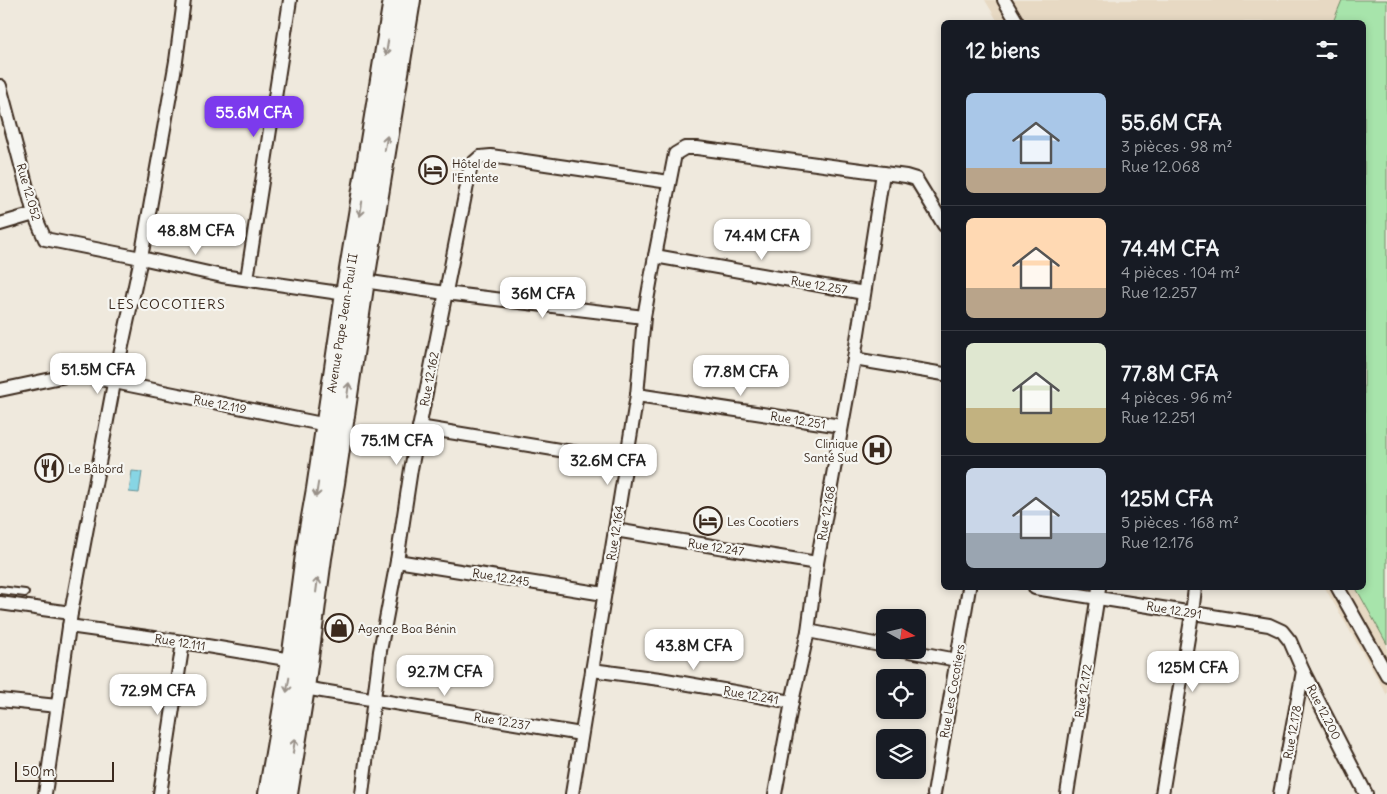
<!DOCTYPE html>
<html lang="fr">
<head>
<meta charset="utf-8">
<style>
  :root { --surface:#171b24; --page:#20242c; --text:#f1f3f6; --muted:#9ea1a6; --line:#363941; --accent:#7c3aed }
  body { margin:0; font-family:Delius,sans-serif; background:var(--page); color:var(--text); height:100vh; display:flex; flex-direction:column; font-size:19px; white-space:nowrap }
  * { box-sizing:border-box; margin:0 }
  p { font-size:16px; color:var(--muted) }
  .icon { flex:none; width:28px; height:28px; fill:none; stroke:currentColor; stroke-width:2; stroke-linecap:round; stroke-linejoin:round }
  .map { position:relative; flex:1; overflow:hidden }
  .details { position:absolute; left:941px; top:20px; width:425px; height:570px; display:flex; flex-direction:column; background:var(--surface); border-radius:8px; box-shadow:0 2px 8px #0003 }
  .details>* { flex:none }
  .needle { width:32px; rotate:98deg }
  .controls { position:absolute; left:876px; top:609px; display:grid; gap:10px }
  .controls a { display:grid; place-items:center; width:50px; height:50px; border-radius:8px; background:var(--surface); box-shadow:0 2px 8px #0003; font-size:25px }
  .scale { position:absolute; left:15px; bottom:12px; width:99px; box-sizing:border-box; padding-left:5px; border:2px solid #3b2a1e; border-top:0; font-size:14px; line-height:18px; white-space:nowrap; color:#3b2a1e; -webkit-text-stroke:4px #f6f6f2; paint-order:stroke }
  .price { position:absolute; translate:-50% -42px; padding:0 11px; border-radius:10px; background:#fff; color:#222; font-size:16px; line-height:32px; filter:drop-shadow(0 1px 2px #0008) }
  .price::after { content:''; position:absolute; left:50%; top:30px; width:15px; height:11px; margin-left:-8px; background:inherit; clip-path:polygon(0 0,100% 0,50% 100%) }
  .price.selected { background:var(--accent); color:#fff }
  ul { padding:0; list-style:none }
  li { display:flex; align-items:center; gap:15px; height:125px; padding:0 25px }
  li+li { border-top:1px solid var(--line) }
  li span { display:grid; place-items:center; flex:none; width:140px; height:100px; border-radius:8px; color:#555 }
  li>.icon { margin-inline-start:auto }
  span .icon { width:60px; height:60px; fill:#fffc; stroke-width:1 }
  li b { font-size:21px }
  h2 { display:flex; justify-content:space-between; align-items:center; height:60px; padding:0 25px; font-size:21px }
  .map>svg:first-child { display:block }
  .built { fill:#e7d9c3 }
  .green { fill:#a7e4ab; stroke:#718764 }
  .water { fill:#87d5e4; stroke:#699195 }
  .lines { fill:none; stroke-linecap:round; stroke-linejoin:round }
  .service-casing { stroke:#3b2a1e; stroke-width:10 }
  .minor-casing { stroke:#3b2a1e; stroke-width:16 }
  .primary-casing { stroke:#3b2a1e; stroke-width:24 }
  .service { stroke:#f6f6f2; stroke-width:6 }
  .minor { stroke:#f6f6f2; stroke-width:12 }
  .primary { stroke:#f6f6f2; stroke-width:20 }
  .oneway { stroke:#989088 }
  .labels { text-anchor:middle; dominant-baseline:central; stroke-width:4.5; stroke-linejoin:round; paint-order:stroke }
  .poi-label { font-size:12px; fill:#3b2a1e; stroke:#f6f6f2; text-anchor:start }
  .street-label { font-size:12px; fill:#3b2a1e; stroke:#f6f6f2 }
  .neighbourhood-label { font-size:14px; letter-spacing:1px; fill:#3b2a1e; stroke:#f6f6f2 }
</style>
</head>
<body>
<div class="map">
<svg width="1387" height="794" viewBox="0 0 1387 794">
  <rect width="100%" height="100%" fill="#efe9dd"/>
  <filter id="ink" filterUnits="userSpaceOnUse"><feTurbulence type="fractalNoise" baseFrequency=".02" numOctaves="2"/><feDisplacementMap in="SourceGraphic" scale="10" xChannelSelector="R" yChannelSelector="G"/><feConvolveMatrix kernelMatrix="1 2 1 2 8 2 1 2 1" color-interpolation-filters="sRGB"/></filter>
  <g filter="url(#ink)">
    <!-- built -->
    <path class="built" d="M985 0H1387V695L1325 588H1364V22H998Z"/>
    <!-- green -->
    <path class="green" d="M1342 0H1387V644L1356 588H1364V22H1333Z"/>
    <!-- water -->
    <path class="water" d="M132 471 142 472 139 493 129 492Z"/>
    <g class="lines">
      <defs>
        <path id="service" d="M0 590 25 593"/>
        <g id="minor">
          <path d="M1004 0 1017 22"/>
          <path d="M0 86 34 214 45 239 141 258 222 276 346 294"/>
          <path d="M0 224 34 214"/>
          <path d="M655 256 864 293"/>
          <path d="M247 279 290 0"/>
          <path d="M357 280 445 293 644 317"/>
          <path d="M854 359 944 374"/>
          <path d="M0 390 75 374 327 425"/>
          <path d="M637 395 841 426"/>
          <path d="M419 427 627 461"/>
          <path d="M615 530 817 563"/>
          <path d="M397 561 604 594"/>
          <path d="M1035 588 1269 625 1282 631 1290 641 1303 671 1366 794"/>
          <path d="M1338 588 1387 675"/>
          <path d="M0 603 71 613"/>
          <path d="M69 626 183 642 292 660"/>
          <path d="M808 631 885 646"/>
          <path d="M904 650 957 660"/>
          <path d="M592 670 660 679 792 702"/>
          <path d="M304 688 581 734"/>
          <path d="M0 700 57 706"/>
          <path d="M45 794 71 613 114 383 141 258 176 61 184 0"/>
          <path d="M160 794 183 642"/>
          <path d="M362 794 380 651 397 561 411 469 471 165 480 157 491 156 669 182"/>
          <path d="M572 794 637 395 644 317 655 256 675 154 685 148H697L906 176 916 179 944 225"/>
          <path d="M775 794 792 702 808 631 817 563 854 359 883 173"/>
          <path d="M934 794 969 588"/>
          <path d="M1067 794 1099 588"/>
          <path d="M1162 794 1192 614 1195 588"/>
          <path d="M1280 794 1303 671"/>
        </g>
        <g id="primary">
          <path d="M269 794 292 660 308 540 317 489 346 294 394 0"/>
          <path d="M287 794 304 688 321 558 334 483 364 280 410 0"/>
        </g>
      </defs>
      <!-- service casing -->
      <use href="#service" class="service-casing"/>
      <!-- minor casing -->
      <use href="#minor" class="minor-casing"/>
      <!-- primary casing -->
      <use href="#primary" class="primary-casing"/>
      <!-- service -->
      <use href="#service" class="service"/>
      <!-- minor -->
      <use href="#minor" class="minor"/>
      <!-- primary -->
      <use href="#primary" class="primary"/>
    </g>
    <!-- one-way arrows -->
    <defs><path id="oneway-shaft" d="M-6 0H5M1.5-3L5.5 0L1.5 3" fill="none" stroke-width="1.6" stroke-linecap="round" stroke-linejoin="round" transform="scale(1.25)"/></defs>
    <g class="oneway">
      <use href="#oneway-shaft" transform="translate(387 48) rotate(99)"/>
      <use href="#oneway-shaft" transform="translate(386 143) rotate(-81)"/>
      <use href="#oneway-shaft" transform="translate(361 209) rotate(99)"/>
      <use href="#oneway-shaft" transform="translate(348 390) rotate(-82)"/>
      <use href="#oneway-shaft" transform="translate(317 490) rotate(99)"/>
      <use href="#oneway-shaft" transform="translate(317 585) rotate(-83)"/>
      <use href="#oneway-shaft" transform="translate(288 685) rotate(100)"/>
      <use href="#oneway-shaft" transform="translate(294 746) rotate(-81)"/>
    </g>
  </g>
  <!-- icons -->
  <defs>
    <symbol id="hotel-ring" viewBox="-11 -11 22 22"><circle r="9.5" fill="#f6f6f2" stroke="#3b2a1e" stroke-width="1.5"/><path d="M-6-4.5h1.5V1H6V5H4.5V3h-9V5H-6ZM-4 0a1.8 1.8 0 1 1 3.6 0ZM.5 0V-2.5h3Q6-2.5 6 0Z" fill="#3b2a1e"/></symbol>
    <symbol id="hospital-ring" viewBox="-11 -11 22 22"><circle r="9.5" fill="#f6f6f2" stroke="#3b2a1e" stroke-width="1.5"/><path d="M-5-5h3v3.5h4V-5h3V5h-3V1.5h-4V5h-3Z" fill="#3b2a1e"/></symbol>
    <symbol id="restaurant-ring" viewBox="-11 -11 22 22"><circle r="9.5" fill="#f6f6f2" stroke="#3b2a1e" stroke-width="1.5"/><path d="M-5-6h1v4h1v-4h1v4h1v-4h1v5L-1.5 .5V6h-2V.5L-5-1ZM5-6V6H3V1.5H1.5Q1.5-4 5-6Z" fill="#3b2a1e"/></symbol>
    <symbol id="shop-ring" viewBox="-11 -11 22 22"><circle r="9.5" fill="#f6f6f2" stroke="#3b2a1e" stroke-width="1.5"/><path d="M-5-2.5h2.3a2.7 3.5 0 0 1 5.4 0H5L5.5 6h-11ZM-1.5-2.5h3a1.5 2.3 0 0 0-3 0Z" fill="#3b2a1e"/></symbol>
  </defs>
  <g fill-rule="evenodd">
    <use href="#hotel-ring" x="417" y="154" width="32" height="32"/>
    <use href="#hospital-ring" x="861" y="434" width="32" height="32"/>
    <use href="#restaurant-ring" x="33" y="452" width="32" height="32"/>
    <use href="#hotel-ring" x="692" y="505" width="32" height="32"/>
    <use href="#shop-ring" x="323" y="612" width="32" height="32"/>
  </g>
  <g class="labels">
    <!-- poi labels -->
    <g class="poi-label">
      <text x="452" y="163">Hôtel de<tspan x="452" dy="14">l'Entente</tspan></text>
      <text x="858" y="443" text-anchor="end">Clinique<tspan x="858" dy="14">Santé Sud</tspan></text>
      <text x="68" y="468">Le Bâbord</text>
      <text x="727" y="521">Les Cocotiers</text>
      <text x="358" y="628">Agence Boa Bénin</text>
    </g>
    <!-- street labels -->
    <g class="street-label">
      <text transform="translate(29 192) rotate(74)">Rue 12.052</text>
      <text transform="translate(819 285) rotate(10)">Rue 12.257</text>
      <text transform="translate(342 323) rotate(-81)">Avenue Pape Jean-Paul II</text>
      <text transform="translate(429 379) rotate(-79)">Rue 12.162</text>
      <text transform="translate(220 404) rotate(11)">Rue 12.119</text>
      <text transform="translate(798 420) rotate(9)">Rue 12.251</text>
      <text transform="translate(826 513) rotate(-80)">Rue 12.168</text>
      <text transform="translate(615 533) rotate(-81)">Rue 12.164</text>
      <text transform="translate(716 547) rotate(9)">Rue 12.247</text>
      <text transform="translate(501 577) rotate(9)">Rue 12.245</text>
      <text transform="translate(1174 610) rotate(9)">Rue 12.291</text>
      <text transform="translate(180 642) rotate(9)">Rue 12.111</text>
      <text transform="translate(952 691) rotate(-80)">Rue Les Cocotiers</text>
      <text transform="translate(1083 691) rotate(-81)">Rue 12.172</text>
      <text transform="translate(751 695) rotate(10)">Rue 12.241</text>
      <text transform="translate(1324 712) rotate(63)">Rue 12.200</text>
      <text transform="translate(502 721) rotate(9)">Rue 12.237</text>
      <text transform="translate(1292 732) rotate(-80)">Rue 12.178</text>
    </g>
    <!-- neighbourhood labels -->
    <g class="neighbourhood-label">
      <text x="167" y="304">LES COCOTIERS</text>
    </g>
  </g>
</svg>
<div class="controls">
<a><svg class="needle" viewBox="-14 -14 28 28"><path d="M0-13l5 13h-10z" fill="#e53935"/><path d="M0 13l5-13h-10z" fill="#9ea1a6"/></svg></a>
<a><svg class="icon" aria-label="locate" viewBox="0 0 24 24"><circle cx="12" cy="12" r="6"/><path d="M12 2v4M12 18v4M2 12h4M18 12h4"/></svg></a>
<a><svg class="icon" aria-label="layers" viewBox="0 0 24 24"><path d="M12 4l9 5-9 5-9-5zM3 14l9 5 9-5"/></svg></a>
</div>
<div class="scale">50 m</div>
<b class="price selected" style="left:254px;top:138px">55.6M CFA</b>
<b class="price" style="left:196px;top:256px">48.8M CFA</b>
<b class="price" style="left:762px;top:261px">74.4M CFA</b>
<b class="price" style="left:543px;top:319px">36M CFA</b>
<b class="price" style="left:98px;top:395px">51.5M CFA</b>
<b class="price" style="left:741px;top:397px">77.8M CFA</b>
<b class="price" style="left:397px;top:466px">75.1M CFA</b>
<b class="price" style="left:608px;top:486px">32.6M CFA</b>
<b class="price" style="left:694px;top:671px">43.8M CFA</b>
<b class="price" style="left:1193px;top:693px">125M CFA</b>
<b class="price" style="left:445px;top:697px">92.7M CFA</b>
<b class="price" style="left:158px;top:716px">72.9M CFA</b>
<section class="details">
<h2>12 biens<svg class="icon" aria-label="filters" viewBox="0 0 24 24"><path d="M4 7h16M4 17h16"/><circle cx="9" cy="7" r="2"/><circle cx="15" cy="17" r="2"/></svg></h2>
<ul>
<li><span style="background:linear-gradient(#a9c7e8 75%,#b9a48a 0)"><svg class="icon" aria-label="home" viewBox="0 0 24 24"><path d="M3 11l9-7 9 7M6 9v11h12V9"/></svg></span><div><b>55.6M CFA</b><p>3 pièces · 98 m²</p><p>Rue 12.068</p></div></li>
<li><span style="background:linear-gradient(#ffd9b3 70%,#b9a48a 0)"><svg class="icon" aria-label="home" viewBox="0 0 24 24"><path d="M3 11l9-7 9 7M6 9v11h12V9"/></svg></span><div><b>74.4M CFA</b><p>4 pièces · 104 m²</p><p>Rue 12.257</p></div></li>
<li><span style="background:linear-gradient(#dfe7d0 65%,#c2b280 0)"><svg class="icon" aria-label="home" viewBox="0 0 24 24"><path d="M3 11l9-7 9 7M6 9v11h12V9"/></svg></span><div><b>77.8M CFA</b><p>4 pièces · 96 m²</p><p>Rue 12.251</p></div></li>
<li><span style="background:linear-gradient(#c9d6e8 65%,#9aa5b1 0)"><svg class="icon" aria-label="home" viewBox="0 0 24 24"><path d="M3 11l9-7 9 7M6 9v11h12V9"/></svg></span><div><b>125M CFA</b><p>5 pièces · 168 m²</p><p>Rue 12.176</p></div></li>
</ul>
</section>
</div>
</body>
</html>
